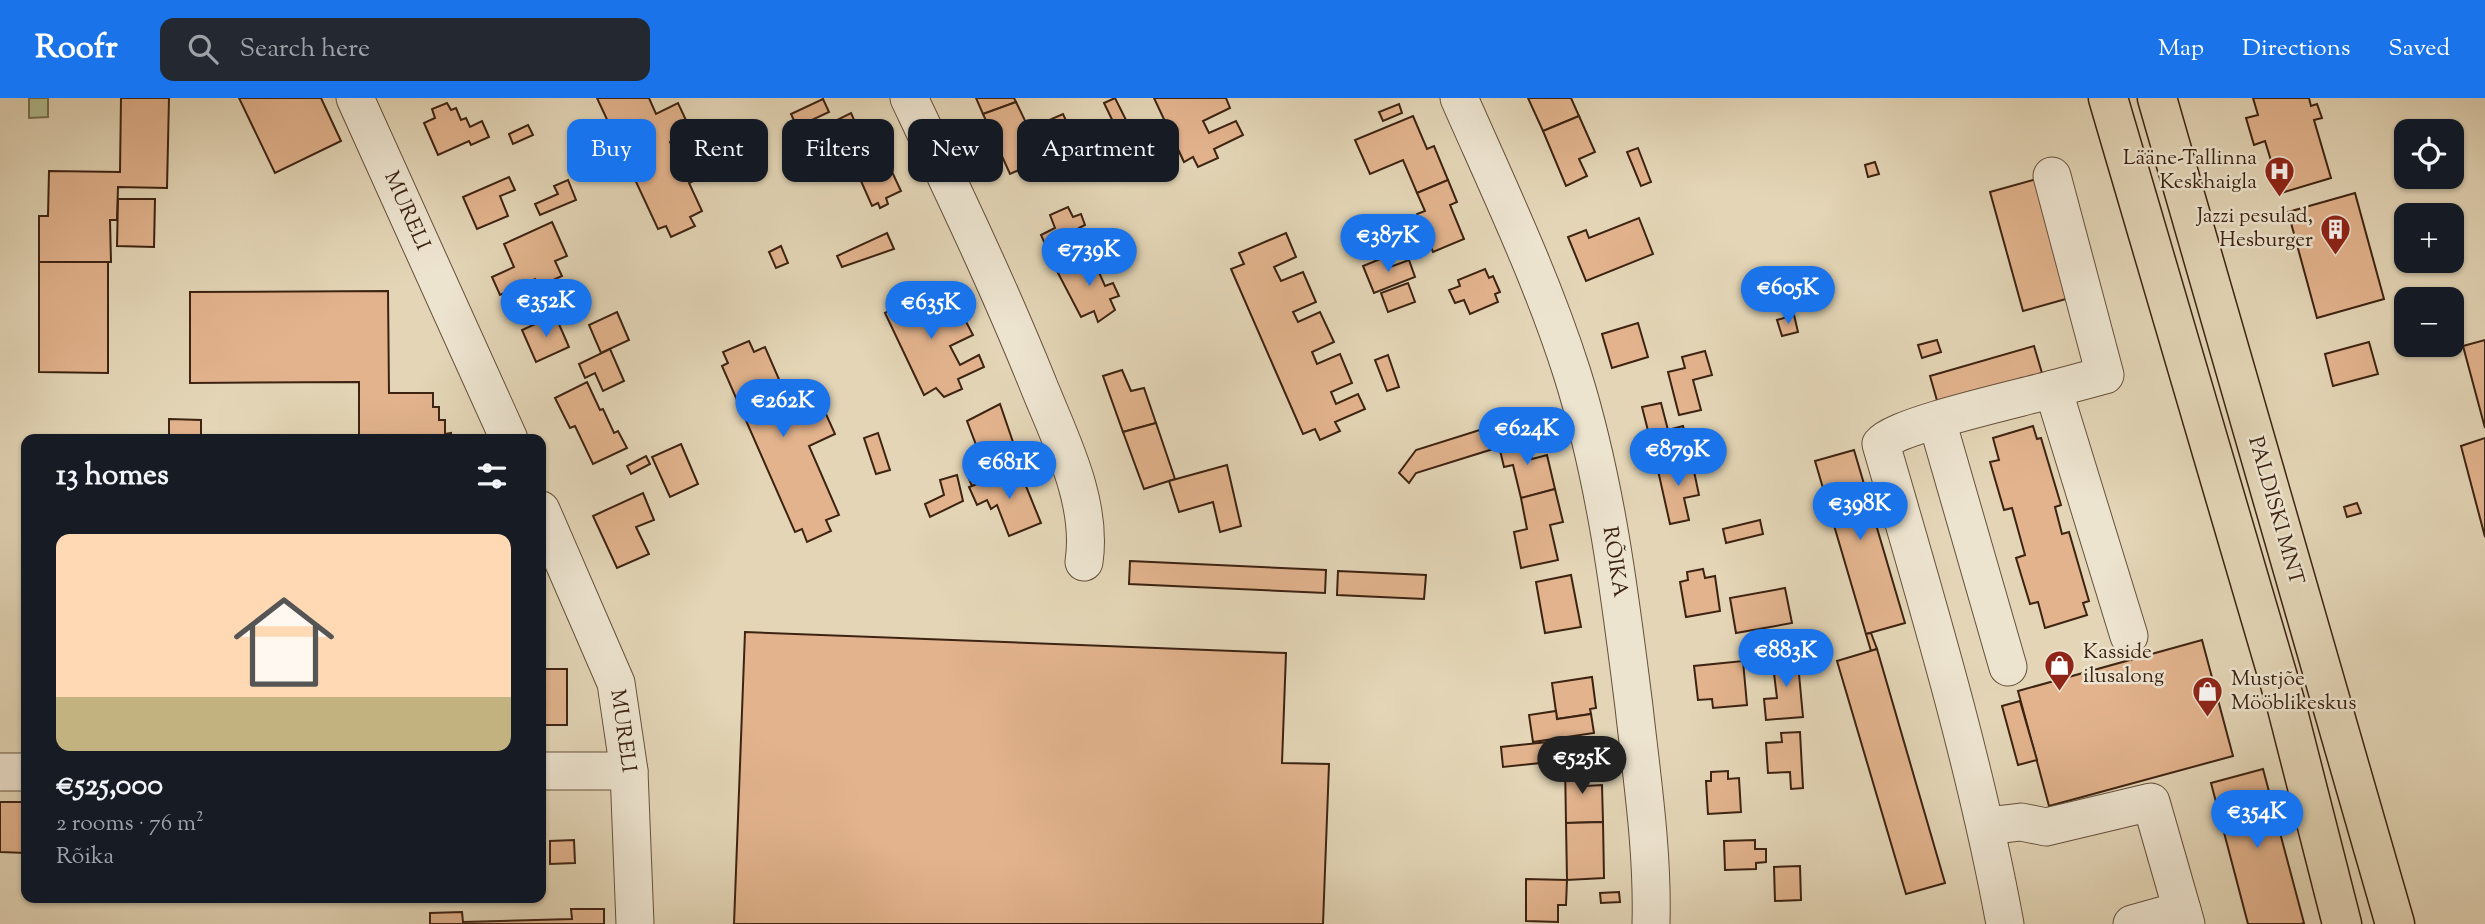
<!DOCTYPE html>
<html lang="en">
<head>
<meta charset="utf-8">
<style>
  :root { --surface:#171b24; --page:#242831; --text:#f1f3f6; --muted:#9ea1a6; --line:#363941; --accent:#1a73e8 }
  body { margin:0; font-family:"Sorts Mill Goudy",serif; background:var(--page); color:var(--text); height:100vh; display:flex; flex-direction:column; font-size:26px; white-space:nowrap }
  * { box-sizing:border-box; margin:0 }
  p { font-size:23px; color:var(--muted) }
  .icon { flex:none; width:38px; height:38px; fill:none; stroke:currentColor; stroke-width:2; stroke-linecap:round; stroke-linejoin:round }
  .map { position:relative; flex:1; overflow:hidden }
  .sheet { position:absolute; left:21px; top:336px; width:525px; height:469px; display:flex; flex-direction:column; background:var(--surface); border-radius:14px; box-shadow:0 2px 5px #0004 }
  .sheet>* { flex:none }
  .guide { position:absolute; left:567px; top:21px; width:665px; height:63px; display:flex; gap:14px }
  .controls { position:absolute; left:2394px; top:21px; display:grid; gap:14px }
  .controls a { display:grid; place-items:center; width:70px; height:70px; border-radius:14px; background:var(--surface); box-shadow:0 2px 5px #0004; font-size:35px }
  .price { position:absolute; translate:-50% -60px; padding:0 16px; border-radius:24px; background:var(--accent); color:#fff; font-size:23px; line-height:46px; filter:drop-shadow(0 2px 4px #0008) }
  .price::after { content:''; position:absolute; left:50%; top:42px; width:21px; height:16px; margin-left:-10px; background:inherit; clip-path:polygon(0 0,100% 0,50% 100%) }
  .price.selected { background:#222; color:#fff }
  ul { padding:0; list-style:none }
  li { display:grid; align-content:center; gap:14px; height:371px; padding:0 35px }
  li+li { border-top:2px solid var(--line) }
  li span { display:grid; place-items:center; height:217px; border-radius:14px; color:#555 }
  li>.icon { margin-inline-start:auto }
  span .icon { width:126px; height:126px; fill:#fffc; stroke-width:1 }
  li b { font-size:30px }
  h2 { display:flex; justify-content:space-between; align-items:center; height:84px; padding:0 35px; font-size:30px }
  .chip { padding:0 24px; border-radius:14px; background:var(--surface); box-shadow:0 2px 5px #0004; font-size:24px; line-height:63px }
  .chip.selected { background:var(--accent); color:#fff }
  header { display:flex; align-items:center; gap:42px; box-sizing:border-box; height:98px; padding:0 35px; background:var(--accent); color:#fff }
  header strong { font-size:33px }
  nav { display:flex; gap:38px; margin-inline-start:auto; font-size:24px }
  .search { width:490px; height:63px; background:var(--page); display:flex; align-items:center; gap:18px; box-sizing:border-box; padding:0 24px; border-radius:14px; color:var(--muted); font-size:26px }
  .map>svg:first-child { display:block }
  .green { fill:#b3bd8e; stroke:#787050; stroke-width:2 }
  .building { fill:#e2b38d; stroke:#3d2312; stroke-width:2 }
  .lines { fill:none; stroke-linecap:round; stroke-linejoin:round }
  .minor-casing { stroke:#66503b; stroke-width:39 }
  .major-casing { stroke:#3d2312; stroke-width:41 }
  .minor { stroke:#ede4d0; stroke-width:37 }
  .major { stroke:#e3d5b6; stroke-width:38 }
  .labels { text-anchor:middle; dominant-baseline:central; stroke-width:5; stroke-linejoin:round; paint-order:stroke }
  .poi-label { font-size:21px; fill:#3d2312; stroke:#ede4d0; text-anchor:end }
  .street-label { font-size:21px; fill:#3d2312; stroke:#ede4d0 }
</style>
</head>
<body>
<header>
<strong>Roofr</strong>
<div class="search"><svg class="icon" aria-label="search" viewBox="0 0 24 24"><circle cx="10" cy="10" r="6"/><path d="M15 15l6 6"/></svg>Search here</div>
<nav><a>Map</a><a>Directions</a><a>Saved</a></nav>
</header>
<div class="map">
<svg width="2485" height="826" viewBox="0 0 2485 826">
  <rect width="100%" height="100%" fill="#e3d5b6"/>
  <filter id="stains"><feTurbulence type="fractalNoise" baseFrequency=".00286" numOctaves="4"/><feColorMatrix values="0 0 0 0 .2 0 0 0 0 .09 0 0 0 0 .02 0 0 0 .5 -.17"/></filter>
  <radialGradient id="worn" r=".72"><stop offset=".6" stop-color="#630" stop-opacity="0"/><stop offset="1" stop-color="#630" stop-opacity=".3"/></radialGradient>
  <!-- green -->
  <path class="green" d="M29 0H48V19L29 20Z"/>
  <!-- building -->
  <g class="building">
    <path d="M121 0H169L167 90 118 89 117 122H110L111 164H39V118H48L49 73 120 74Z"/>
    <path d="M239 0H321L341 43 275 75Z"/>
    <path d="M597 0H649L656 16 678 5 692 35 670 44 676 57 698 47 711 75 689 85 702 113 690 119 695 128 671 139 666 128 658 131Z"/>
    <path d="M976 0H1014L1016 4 983 16Z"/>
    <path d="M1115 0 1131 32 1120 38 1104 5Z"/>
    <path d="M1154 0H1226L1230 10 1203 23 1209 35 1236 23 1243 37 1214 51 1218 60 1198 69 1193 59 1184 64Z"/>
    <path d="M1528 0H1571L1579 18 1543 33Z"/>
    <path d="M2253 0H2309L2311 8 2317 6 2322 20 2314 22 2331 80 2281 95 2265 43 2254 47 2246 20 2258 17Z"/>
    <path d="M823 1 829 14 797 29 791 16Z"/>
    <path d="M1016 4 1029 31 1063 16 1076 44 1056 52 1060 61 1044 69 1041 62 1010 76 983 16Z"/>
    <path d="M447 5 451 12 456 10 461 22 466 20 470 29 482 23 489 39 471 47 469 43 438 57 424 25 435 20 432 11Z"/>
    <path d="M1399 6 1402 15 1383 23 1379 14Z"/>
    <path d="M851 15 861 38 874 32 886 61 857 74 833 24Z"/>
    <path d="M1413 18 1427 51 1434 48 1448 82 1417 95 1403 62 1370 76 1355 42Z"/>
    <path d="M1579 18 1595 54 1579 61 1587 78 1566 88 1543 33Z"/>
    <path d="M528 27 533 37 513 46 509 36Z"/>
    <path d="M1132 42 1148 74 1137 79 1121 47Z"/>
    <path d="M1638 50 1651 84 1641 88 1627 54Z"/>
    <path d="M886 61 901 93 886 100 888 106 880 110 878 105 872 108 857 74Z"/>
    <path d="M1875 64 1879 76 1868 79 1865 67Z"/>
    <path d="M509 79 515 92 500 98 508 118 477 131 463 99Z"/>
    <path d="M2040 80 2073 199 2023 213 1990 94Z"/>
    <path d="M568 82 576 102 540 117 535 106 558 96 554 88Z"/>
    <path d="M1448 82 1457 104 1450 107 1464 141 1433 154 1417 116 1425 113 1417 95Z"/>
    <path d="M2355 95 2384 201 2317 220 2288 114Z"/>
    <path d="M118 101H155L154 149 117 148Z"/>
    <path d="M1068 109 1073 119 1081 116 1085 127 1079 130 1090 150 1095 147 1100 156 1058 175 1041 137 1055 130 1050 117Z"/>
    <path d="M1639 120 1653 156 1586 183 1568 139 1586 132 1589 140Z"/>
    <path d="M552 124 567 158 555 163 562 178 538 189 535 181 500 197 492 179 514 169 504 146Z"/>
    <path d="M887 135 894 151 842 169 837 158Z"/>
    <path d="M1286 135 1296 159 1274 169 1281 183 1303 174 1316 204 1293 214 1298 224 1320 214 1334 244 1312 254 1317 266 1340 256 1352 285 1331 294 1336 306 1358 296 1365 311 1335 324 1340 333 1320 342 1315 331 1303 336 1231 171 1244 166 1239 155Z"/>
    <path d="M781 148 788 165 776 170 769 154Z"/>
    <path d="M1100 156 1104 166 1097 170 1105 188 1113 185 1119 198 1110 201 1115 212 1098 224 1094 213 1081 219 1058 175Z"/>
    <path d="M1385 159 1390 169 1409 162 1415 179 1374 195 1363 168Z"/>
    <path d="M39 164H108V275L39 274Z"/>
    <path d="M1485 171 1489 180 1493 178 1500 194 1495 196 1498 204 1470 216 1464 202 1455 205 1449 192 1460 188 1458 182Z"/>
    <path d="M1408 185 1415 204 1388 214 1381 195Z"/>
    <path d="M947 186 953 195 933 205 940 226 962 216 973 237 950 248 960 267 979 257 984 269 958 281 962 291 944 299 936 290 924 297 885 215 899 207 895 199 913 190 919 199Z"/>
    <path d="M388 193 389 295H433V309H439V322H445V336L451 335V341H359V284L190 285V194Z"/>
    <path d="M617 214 629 242 601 255 589 227Z"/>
    <path d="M555 217 569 249 536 264 522 232Z"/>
    <path d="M1794 217 1798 234 1782 238 1777 222Z"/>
    <path d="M1638 225 1648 259 1612 270 1602 236Z"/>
    <path d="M1937 242 1941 254 1922 260 1918 247Z"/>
    <path d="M2485 242V330L2463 248Z"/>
    <path d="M749 243 754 254 765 249 794 316 821 305 835 336 809 348 839 417 826 422 831 433 807 444 802 431 795 434 722 268 728 265 723 254Z"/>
    <path d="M2369 244 2378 276 2333 288 2325 256Z"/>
    <path d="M2034 248 2042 275 1938 306 1930 278Z"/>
    <path d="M610 251 624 283 603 293 595 275 585 280 579 266Z"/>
    <path d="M1705 253 1712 277 1693 282 1701 312 1679 317 1668 274 1685 270 1682 259Z"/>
    <path d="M1388 257 1399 289 1387 293 1375 262Z"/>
    <path d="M1122 272 1131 293 1144 290 1156 325 1123 334 1103 278Z"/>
    <path d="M587 284 600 312 603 311 614 335 618 333 627 350 593 366 575 328 570 330 555 300Z"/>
    <path d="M1661 305 1668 332 1683 328 1691 359 1657 368 1642 309Z"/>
    <path d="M1000 306 1015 350 1001 357 1009 376 972 388 966 374 984 368 967 323Z"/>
    <path d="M169 321 201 322V341H169Z"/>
    <path d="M1156 325 1175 381 1144 391 1123 334Z"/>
    <path d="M2033 328 2037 341 2041 340 2061 407 2055 409 2062 436 2069 434 2089 503 2083 505 2087 517 2045 530 2038 504 2030 506 2016 460 2025 457 2012 410 2004 412 1990 364 1999 362 1993 340Z"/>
    <path d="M1486 330 1493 351 1416 375 1409 385 1399 375 1416 352Z"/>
    <path d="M878 335 890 372 876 376 864 340Z"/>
    <path d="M1526 337 1532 361 1547 357 1555 391 1521 400 1513 367 1504 369 1498 344Z"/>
    <path d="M2485 340V439L2461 348Z"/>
    <path d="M681 346 698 386 670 399 652 359Z"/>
    <path d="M1854 352 1905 525 1866 536 1815 363Z"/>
    <path d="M646 358 650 366 631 376 627 368Z"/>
    <path d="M1691 359 1699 397 1684 400 1689 422 1670 426 1657 368Z"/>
    <path d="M1227 367 1241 428 1220 434 1213 404 1179 414 1169 383Z"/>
    <path d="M1019 371 1041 425 1009 438 997 407 991 411 987 402 977 407 969 389Z"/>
    <path d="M957 377 963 403 930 419 925 406 944 397 940 382Z"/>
    <path d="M1555 391 1563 424 1550 427 1558 462 1521 470 1514 434 1527 431 1521 400Z"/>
    <path d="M643 395 654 422 636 429 649 456 617 470 593 418Z"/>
    <path d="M2357 405 2361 415 2347 419 2344 409Z"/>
    <path d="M1760 422 1763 436 1726 445 1723 431Z"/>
    <path d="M1130 463 1326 472 1325 495 1129 486Z"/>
    <path d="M1703 471 1705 480 1715 478 1720 513 1686 519 1680 484 1688 482 1687 474Z"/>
    <path d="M1338 473 1426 477 1424 501 1337 497Z"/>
    <path d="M1571 477 1581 529 1545 535 1536 484Z"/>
    <path d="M1785 490 1792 525 1736 535 1730 500Z"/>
    <path d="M745 534 1286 555 1282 665 1329 666 1323 826H734Z"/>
    <path d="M1871 535 1877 551 1871 553 1866 536Z"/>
    <path d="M2202 542 2233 658 2049 708 2018 593Z"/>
    <path d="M1796 544 1803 619 1766 622 1764 601 1777 600 1773 567 1787 565 1785 545Z"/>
    <path d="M1877 551 1945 785 1906 796 1837 563Z"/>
    <path d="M1743 563 1747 607 1713 610 1712 601 1698 602 1694 568Z"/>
    <rect x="541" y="571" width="26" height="56"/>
    <path d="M1592 579 1596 610 1590 611 1591 616 1557 621 1552 585Z"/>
    <path d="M2020 603 2037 662 2018 667 2002 608Z"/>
    <path d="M1556 613 1557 621 1591 616 1594 635 1533 644 1529 617Z"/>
    <path d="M1800 634 1803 690 1791 691 1790 674 1768 675 1766 645 1782 644 1781 635Z"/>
    <path d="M1548 644 1550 664 1503 669 1501 649Z"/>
    <path d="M1565 664H1585L1586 688 1602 687 1603 724 1566 725Z"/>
    <path d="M2263 671 2304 825 2301 826H2248L2211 685Z"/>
    <path d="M1728 673V681L1739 680 1741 714 1708 716 1706 683H1711V674Z"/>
    <path d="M0 704H26V755L0 754Z"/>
    <path d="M1603 724 1604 780 1567 782 1566 725Z"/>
    <path d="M574 742 575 765 550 766V743Z"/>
    <path d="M1755 742V751H1766V764L1756 765V771L1725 772 1724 743Z"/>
    <path d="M1800 768 1801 802 1775 803 1774 769Z"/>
    <path d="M1526 781 1567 782 1566 807H1558V824L1526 823Z"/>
    <path d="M1619 794 1620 804 1601 805 1600 795Z"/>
    <path d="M571 811H604V826H430V815L462 814 463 824 572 821Z"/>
  </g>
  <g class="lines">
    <defs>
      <g id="minor">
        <path d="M355 0 509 341"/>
        <path d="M909 0C954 95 999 189 1038 286 1060 341 1093 403 1084 464"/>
        <path d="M1459 0C1499 91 1542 181 1572 275 1606 383 1620 497 1634 609 1642 681 1653 753 1651 826"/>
        <path d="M2052 78 2105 277 2053 291"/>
        <path d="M1937 323 2008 569"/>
        <path d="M541 412 616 585 629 673 635 826"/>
        <path d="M541 673H629"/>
        <path d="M0 674H26"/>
        <path d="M1987 728 2021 724 2046 729 2151 704 2182 812"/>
        <path d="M2005 826C1975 663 1927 505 1881 346 1896 327 2022 300 2053 291L2129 538"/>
        <path d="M2132 826 2182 812 2186 826"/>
      </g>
      <g id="major">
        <path d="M2108 0 2287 610 2342 826"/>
        <path d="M2157 0 2395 826"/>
      </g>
    </defs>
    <!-- minor casing -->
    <use href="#minor" class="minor-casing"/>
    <!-- major casing -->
    <use href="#major" class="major-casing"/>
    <!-- minor -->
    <use href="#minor" class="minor"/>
    <!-- major -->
    <use href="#major" class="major"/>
  </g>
  <!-- icons -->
  <defs>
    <symbol id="hospital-pin" viewBox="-11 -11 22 30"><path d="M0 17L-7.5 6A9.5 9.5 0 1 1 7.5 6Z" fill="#8f2418" stroke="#ede4d0"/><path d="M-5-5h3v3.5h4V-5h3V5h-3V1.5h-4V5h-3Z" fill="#fff"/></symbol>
    <symbol id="building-pin" viewBox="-11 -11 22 30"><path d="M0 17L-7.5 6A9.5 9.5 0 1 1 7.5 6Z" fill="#8f2418" stroke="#ede4d0"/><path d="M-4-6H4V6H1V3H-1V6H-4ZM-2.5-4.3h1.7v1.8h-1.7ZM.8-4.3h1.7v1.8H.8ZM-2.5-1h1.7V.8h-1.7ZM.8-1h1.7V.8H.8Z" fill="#fff"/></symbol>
    <symbol id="shop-pin" viewBox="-11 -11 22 30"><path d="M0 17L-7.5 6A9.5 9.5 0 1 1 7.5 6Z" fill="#8f2418" stroke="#ede4d0"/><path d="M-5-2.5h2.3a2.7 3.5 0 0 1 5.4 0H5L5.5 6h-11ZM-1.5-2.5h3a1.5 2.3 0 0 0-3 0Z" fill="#fff"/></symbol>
  </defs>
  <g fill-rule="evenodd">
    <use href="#hospital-pin" x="2262" y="56" width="35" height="47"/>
    <use href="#building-pin" x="2318" y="114" width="35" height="47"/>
    <use href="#shop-pin" x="2042" y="550" width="35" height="47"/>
    <use href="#shop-pin" x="2190" y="576" width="35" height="47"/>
  </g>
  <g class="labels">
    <!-- poi labels -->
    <g class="poi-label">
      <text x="2257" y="61">Lääne-Tallinna<tspan x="2257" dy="24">Keskhaigla</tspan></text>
      <text x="2313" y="119">Jazzi pesulad,<tspan x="2313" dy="24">Hesburger</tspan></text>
      <text x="2083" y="555" text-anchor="start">Kasside<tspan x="2083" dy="24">ilusalong</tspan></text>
      <text x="2231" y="582" text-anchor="start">Mustjõe<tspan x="2231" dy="24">Mööblikeskus</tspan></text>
    </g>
    <!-- street labels -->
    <g class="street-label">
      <text transform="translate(406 113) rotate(66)">MURELI</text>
      <text transform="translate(2275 413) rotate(74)">PALDISKI MNT</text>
      <text transform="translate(1614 464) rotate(81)">RÕIKA</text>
      <text transform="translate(622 633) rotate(82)">MURELI</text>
    </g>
  </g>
  <rect width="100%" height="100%" filter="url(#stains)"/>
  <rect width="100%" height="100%" fill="url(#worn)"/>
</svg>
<div class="controls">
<a><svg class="icon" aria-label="locate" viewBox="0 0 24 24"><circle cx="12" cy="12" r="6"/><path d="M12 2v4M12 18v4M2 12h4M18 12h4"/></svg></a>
<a>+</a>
<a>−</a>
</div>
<b class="price" style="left:1388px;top:176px">€387K</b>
<b class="price" style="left:1089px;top:190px">€739K</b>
<b class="price" style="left:1788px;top:228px">€605K</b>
<b class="price" style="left:546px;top:241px">€352K</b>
<b class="price" style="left:931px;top:243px">€635K</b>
<b class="price" style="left:783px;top:341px">€262K</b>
<b class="price" style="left:1527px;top:369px">€624K</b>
<b class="price" style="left:1678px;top:390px">€879K</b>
<b class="price" style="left:1009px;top:403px">€681K</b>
<b class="price" style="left:1860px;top:444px">€398K</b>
<b class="price" style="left:1786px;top:591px">€883K</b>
<b class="price selected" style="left:1582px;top:698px">€525K</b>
<b class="price" style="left:2257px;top:752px">€354K</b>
<div class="guide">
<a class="chip selected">Buy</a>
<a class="chip">Rent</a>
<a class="chip">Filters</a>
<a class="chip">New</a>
<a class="chip">Apartment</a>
</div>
<section class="sheet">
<h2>13 homes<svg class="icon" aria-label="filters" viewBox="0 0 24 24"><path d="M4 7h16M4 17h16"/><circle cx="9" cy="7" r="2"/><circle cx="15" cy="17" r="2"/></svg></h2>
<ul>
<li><span style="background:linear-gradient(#ffd9b3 75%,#c2b280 0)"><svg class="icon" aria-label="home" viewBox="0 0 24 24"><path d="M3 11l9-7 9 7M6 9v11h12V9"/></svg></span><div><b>€525,000</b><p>2 rooms · 76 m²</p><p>Rõika</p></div></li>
</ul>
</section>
</div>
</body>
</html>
